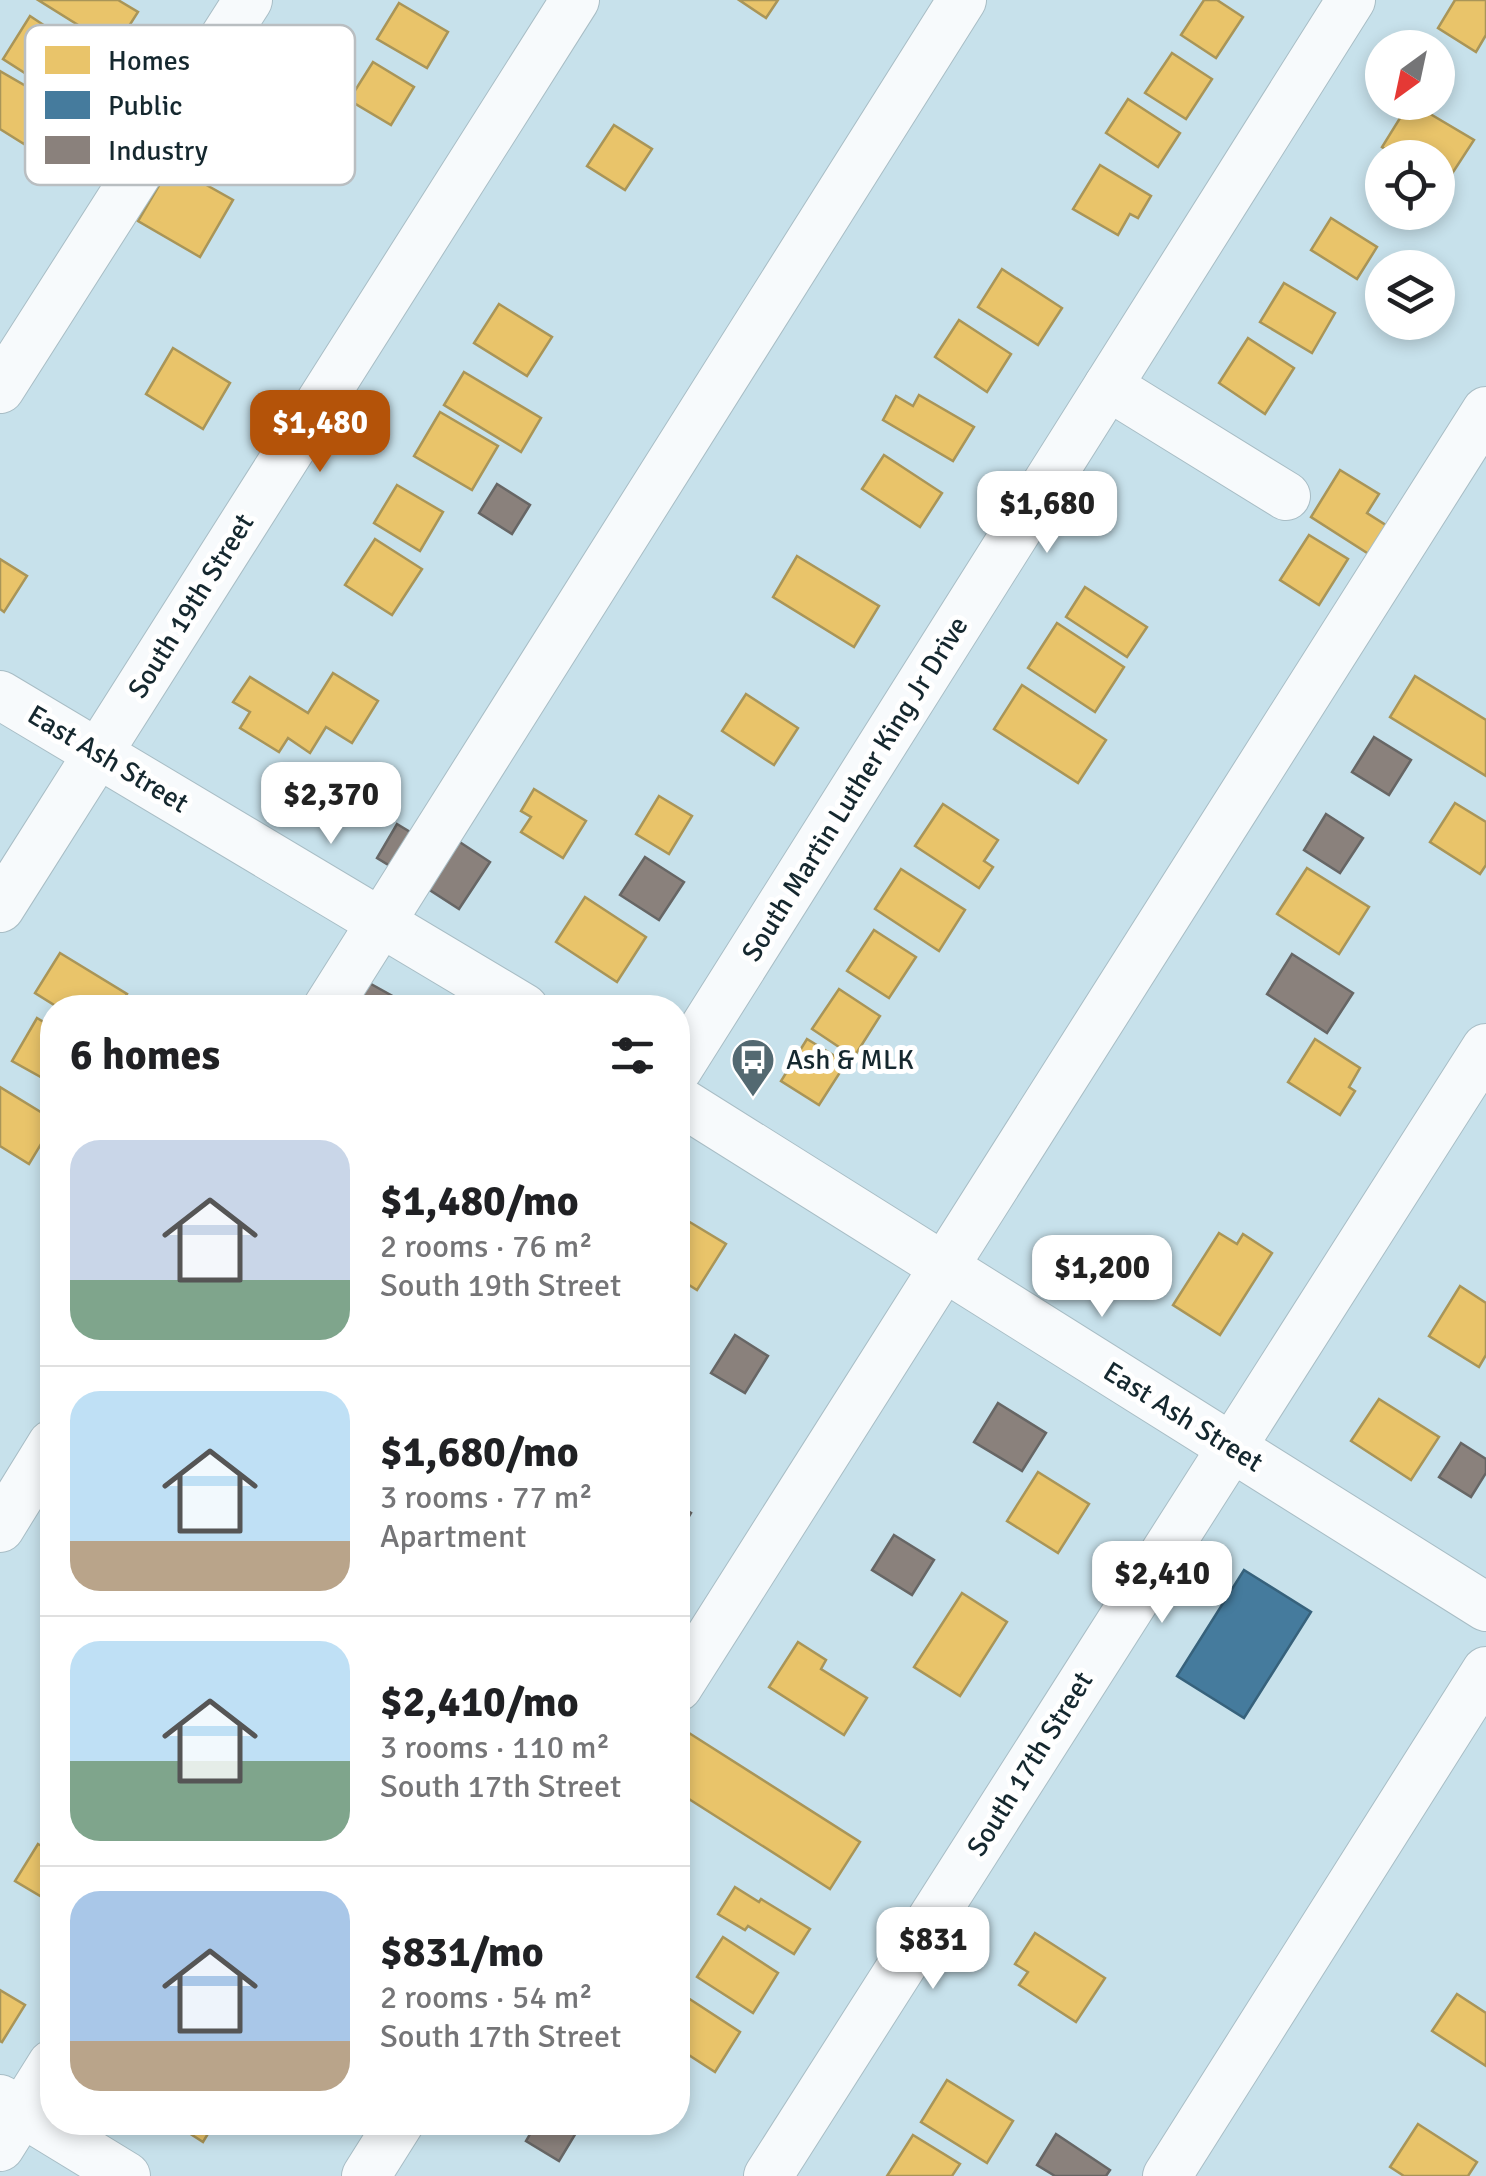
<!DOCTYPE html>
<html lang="en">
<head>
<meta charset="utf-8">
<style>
  :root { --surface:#fff; --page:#f2f2f2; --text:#202124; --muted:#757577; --line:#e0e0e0; --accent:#b45309 }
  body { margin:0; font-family:Signika,sans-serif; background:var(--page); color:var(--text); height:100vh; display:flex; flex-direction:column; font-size:38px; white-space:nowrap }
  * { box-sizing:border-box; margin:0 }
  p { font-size:32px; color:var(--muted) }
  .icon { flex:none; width:55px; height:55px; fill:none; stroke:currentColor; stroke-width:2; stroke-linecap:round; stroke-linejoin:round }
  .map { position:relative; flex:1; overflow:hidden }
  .side { position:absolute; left:40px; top:995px; width:650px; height:1140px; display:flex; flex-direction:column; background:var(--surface); border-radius:40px; box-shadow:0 5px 15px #0003 }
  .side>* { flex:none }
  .needle { width:65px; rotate:213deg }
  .controls { position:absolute; left:1365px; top:30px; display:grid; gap:20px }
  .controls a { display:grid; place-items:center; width:90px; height:90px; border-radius:50%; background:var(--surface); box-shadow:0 5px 15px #0003; font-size:50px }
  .price { position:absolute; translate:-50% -85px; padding:0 22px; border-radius:20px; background:#fff; color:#222; font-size:32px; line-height:65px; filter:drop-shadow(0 2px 5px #0008) }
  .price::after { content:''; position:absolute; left:50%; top:60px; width:30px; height:22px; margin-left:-15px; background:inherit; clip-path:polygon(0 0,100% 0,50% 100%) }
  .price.current { background:var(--accent); color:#fff }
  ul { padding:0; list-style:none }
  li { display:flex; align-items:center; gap:30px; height:250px; padding:0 30px }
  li+li { border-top:2px solid var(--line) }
  li span { display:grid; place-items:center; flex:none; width:280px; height:200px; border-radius:30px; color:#555 }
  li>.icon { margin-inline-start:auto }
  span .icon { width:120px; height:120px; fill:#fffc; stroke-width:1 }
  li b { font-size:42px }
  h2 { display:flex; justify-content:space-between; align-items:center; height:120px; padding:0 30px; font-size:42px }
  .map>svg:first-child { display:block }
  .homes { fill:#e9c46a; stroke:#a99558; stroke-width:2.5 }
  .public { fill:#457b9d; stroke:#37627c; stroke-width:2.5 }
  .industry { fill:#8a817c; stroke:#676665; stroke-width:2.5 }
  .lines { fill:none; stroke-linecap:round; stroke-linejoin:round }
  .minor-casing { stroke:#a8bdc5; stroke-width:50 }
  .minor { stroke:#f7fafc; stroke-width:48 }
  .labels { text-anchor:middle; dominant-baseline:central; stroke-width:10; stroke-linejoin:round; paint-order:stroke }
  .street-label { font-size:28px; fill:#15282f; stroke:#fff }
  .poi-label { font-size:28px; fill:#15282f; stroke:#fff; text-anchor:start }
  .key { fill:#fff; stroke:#b9bec1; stroke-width:2.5 }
  .key-label { font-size:28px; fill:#15282f }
</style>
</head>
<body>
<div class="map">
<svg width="1486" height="2176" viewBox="0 0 1486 2176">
  <rect width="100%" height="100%" fill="#c7e1eb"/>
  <!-- homes -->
  <g class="homes">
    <path d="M38 0H118L138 12 115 48Z"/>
    <path d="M739 0H778L766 18Z"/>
    <path d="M1204 0H1217L1243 17 1216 58 1181 35Z"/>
    <path d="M1455 0H1486V35L1476 52 1438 28Z"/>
    <path d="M399 3 448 32 427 68 377 39Z"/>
    <path d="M30 16 83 51 56 93 3 59Z"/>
    <path d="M1172 53 1212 79 1186 119 1145 93Z"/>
    <path d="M373 62 414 87 391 125 349 100Z"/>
    <path d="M0 71 50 100 24 144 0 129Z"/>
    <path d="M1128 99 1180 133 1158 167 1106 133Z"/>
    <path d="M1410 102 1474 140 1444 186 1438 182V158H1399L1382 147Z"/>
    <path d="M614 125 652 149 625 190 587 166Z"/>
    <path d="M171 165 233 200 200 257 138 221Z"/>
    <path d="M1100 165 1151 196 1138 218 1130 214 1118 235 1073 209Z"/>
    <path d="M1331 218 1377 247 1357 279 1311 250Z"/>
    <path d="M1002 269 1062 308 1038 345 978 307Z"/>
    <path d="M1284 283 1335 313 1312 353 1260 322Z"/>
    <path d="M499 304 552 337 527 376 474 343Z"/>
    <path d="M959 320 1011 354 987 392 935 357Z"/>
    <path d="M1248 338 1294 368 1265 414 1219 383Z"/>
    <path d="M173 348 230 383 203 429 146 394Z"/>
    <path d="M464 372 541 418 521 452 444 405Z"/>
    <path d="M919 395 974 427 953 461 883 420 896 396 913 406Z"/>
    <path d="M440 412 498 446 472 490 414 456Z"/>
    <path d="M884 455 942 493 920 527 862 489Z"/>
    <path d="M1340 470 1379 494 1367 513 1392 529 1375 558 1311 517Z"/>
    <path d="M397 485 443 512 420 551 374 523Z"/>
    <path d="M1309 535 1348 559 1319 605 1280 580Z"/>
    <path d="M375 539 422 569 392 615 345 585Z"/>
    <path d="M797 556 879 606 854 647 773 597Z"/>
    <path d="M0 559 27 576 4 612 0 609Z"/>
    <path d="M1085 587 1147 627 1127 657 1066 617Z"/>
    <path d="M1057 623 1124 667 1095 712 1028 668Z"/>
    <path d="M333 673 378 701 352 743 326 727 310 753 288 738 279 752 240 728 250 712 233 702 250 677 308 713Z"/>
    <path d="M1415 676 1486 720V776L1390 717Z"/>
    <path d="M1022 685 1106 740 1078 783 994 729Z"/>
    <path d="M746 694 798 728 774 765 722 731Z"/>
    <path d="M534 789 586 821 563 858 521 832 531 817 521 811Z"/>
    <path d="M659 796 692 816 669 854 636 834Z"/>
    <path d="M1455 803 1486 822V865L1480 874 1430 842Z"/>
    <path d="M943 804 998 840 984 861 993 867 979 888 915 846Z"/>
    <path d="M1307 868 1369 907 1339 954 1277 914Z"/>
    <path d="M901 869 965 910 939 951 875 909Z"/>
    <path d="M585 897 646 937 617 982 556 942Z"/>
    <path d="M874 930 916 957 889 998 847 971Z"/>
    <path d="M60 953 127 994 118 1008H59L35 993Z"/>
    <path d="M839 989 880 1016 854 1057 812 1029Z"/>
    <path d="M37 1018 52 1027V1074L48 1081 12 1061Z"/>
    <path d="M807 1039 846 1063 819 1105 781 1081Z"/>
    <path d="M1315 1039 1360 1068 1349 1087 1355 1091 1340 1115 1288 1082Z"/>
    <path d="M0 1087 52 1119V1126L29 1164 0 1146Z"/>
    <path d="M688 1221 726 1244 697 1290 678 1278V1237Z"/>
    <path d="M1219 1233 1237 1244 1243 1234 1272 1253 1220 1335 1173 1305Z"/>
    <path d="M1460 1286 1486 1303V1355L1479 1367 1429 1336Z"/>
    <path d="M1379 1399 1439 1437 1411 1480 1351 1441Z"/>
    <path d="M1038 1472 1089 1504 1058 1553 1007 1521Z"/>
    <path d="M962 1593 1007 1622 960 1696 914 1667Z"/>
    <path d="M798 1642 826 1660 821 1669 867 1698 844 1735 769 1687Z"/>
    <path d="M689 1733 860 1842 830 1889 678 1792V1750Z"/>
    <path d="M38 1844 52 1852V1903L15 1881Z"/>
    <path d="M735 1887 759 1902 761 1899 810 1929 794 1954 748 1926 745 1930 718 1914Z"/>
    <path d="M1035 1933 1105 1978 1076 2022 1019 1985 1028 1972 1015 1964Z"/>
    <path d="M723 1937 778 1973 753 2013 697 1977Z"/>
    <path d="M0 1990 25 2005 2 2042 0 2041Z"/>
    <path d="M1457 1994 1486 2013V2066L1432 2031Z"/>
    <path d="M685 1996 740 2032 715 2072 678 2048V2007Z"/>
    <path d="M947 2080 1013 2121 987 2163 921 2122Z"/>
    <path d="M172 2122H215L203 2142Z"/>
    <path d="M1418 2124 1477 2162 1468 2176H1404L1390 2167Z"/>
    <path d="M913 2135 960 2164 952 2176H887Z"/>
  </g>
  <!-- public -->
  <path class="public" d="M1244 1570 1311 1612 1244 1718 1177 1676Z"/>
  <!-- industry -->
  <g class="industry">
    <path d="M497 484 530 505 512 534 479 513Z"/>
    <path d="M1374 737 1411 760 1389 795 1352 772Z"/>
    <path d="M1326 814 1363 838 1340 873 1304 850Z"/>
    <path d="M397 824 420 838 400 872 377 858Z"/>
    <path d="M452 837 490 862 459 909 422 885Z"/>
    <path d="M645 857 684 882 659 920 620 895Z"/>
    <path d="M1292 954 1353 993 1327 1033 1267 994Z"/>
    <path d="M362 979 396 998 390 1008H345Z"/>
    <path d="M735 1335 768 1356 745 1393 711 1373Z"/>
    <path d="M998 1403 1046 1433 1022 1471 974 1442Z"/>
    <path d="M1461 1443 1486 1459V1473L1471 1497 1439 1477Z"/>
    <path d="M678 1505 691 1513 678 1535Z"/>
    <path d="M894 1535 934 1560 912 1595 872 1570Z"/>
    <path d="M537 2122H559L576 2133 559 2161 526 2141Z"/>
    <path d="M1056 2134 1110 2170 1106 2176H1055L1037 2165Z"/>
  </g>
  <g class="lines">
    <defs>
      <g id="minor">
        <path d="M1108 386 1286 496"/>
        <path d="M0 389 248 0"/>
        <path d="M0 695 524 1008"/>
        <path d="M0 908 575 0"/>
        <path d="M327 1008 962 0"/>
        <path d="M678 1069 1351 0"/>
        <path d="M678 1100 1486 1607"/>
        <path d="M0 1528 52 1444"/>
        <path d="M678 1687 1486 411"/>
        <path d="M0 2099 126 2176"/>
        <path d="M0 2147 52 2064"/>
        <path d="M366 2176 400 2122"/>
        <path d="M768 2176 1486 1048"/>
        <path d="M1167 2176 1486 1671"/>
      </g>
    </defs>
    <!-- minor casing -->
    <use href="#minor" class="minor-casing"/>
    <!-- minor -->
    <use href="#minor" class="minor"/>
  </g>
  <!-- icons -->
  <defs>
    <symbol id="bus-pin" viewBox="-11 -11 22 30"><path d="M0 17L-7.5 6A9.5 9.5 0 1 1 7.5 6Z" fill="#536971" stroke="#fff"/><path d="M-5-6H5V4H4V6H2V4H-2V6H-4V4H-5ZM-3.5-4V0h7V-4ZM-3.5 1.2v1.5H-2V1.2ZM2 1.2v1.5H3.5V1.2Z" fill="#fff"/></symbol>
  </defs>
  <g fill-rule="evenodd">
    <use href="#bus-pin" x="728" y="1035" width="50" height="68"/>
  </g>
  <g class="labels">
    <!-- street labels -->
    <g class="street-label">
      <text transform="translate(191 606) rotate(-58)">South 19th Street</text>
      <text transform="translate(108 759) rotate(31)">East Ash Street</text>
      <text transform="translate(855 789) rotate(-58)">South Martin Luther King Jr Drive</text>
      <text transform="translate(1183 1417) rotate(32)">East Ash Street</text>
      <text transform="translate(1030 1764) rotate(-58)">South 17th Street</text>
    </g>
    <!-- poi labels -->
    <g class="poi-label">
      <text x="786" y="1060">Ash &amp; MLK</text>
    </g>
  </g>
  <!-- legend -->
  <rect x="25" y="25" width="330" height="160" rx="15" class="key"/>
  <rect x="45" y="46" width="45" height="28" fill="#e9c46a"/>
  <rect x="45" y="91" width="45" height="28" fill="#457b9d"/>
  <rect x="45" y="136" width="45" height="28" fill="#8a817c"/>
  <g class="key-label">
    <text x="108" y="70">Homes</text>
    <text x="108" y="115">Public</text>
    <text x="108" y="160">Industry</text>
  </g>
</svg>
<div class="controls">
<a><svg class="needle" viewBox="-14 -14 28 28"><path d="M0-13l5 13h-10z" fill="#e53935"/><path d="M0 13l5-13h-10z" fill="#757577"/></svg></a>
<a><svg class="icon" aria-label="locate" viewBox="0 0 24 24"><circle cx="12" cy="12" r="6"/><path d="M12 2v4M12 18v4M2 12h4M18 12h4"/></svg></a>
<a><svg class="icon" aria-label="layers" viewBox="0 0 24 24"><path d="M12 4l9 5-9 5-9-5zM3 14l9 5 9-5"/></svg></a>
</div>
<b class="price current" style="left:320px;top:475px">$1,480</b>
<b class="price" style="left:1047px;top:556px">$1,680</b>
<b class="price" style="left:331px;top:847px">$2,370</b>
<b class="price" style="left:1102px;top:1320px">$1,200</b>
<b class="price" style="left:1162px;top:1626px">$2,410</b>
<b class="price" style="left:933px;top:1992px">$831</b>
<section class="side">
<h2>6 homes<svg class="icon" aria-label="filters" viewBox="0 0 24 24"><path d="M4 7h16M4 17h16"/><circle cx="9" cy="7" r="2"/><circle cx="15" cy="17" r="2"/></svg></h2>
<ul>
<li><span style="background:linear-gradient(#c9d6e8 70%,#7fa58c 0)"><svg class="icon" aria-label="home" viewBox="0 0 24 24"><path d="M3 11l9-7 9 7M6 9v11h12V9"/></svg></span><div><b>$1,480/mo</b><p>2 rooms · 76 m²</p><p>South 19th Street</p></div></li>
<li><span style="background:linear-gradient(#bfe0f5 75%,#b9a48a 0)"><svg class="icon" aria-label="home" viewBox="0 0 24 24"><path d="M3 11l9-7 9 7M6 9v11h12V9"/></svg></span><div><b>$1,680/mo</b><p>3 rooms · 77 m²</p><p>Apartment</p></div></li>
<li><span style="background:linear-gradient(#bfe0f5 60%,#7fa58c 0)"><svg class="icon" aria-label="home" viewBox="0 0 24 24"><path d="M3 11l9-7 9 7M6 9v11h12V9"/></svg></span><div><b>$2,410/mo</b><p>3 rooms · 110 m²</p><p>South 17th Street</p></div></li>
<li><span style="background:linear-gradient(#a9c7e8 75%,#b9a48a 0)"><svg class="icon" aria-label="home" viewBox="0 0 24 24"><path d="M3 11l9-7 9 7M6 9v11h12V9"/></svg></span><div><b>$831/mo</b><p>2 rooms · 54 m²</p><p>South 17th Street</p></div></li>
</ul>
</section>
</div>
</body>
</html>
